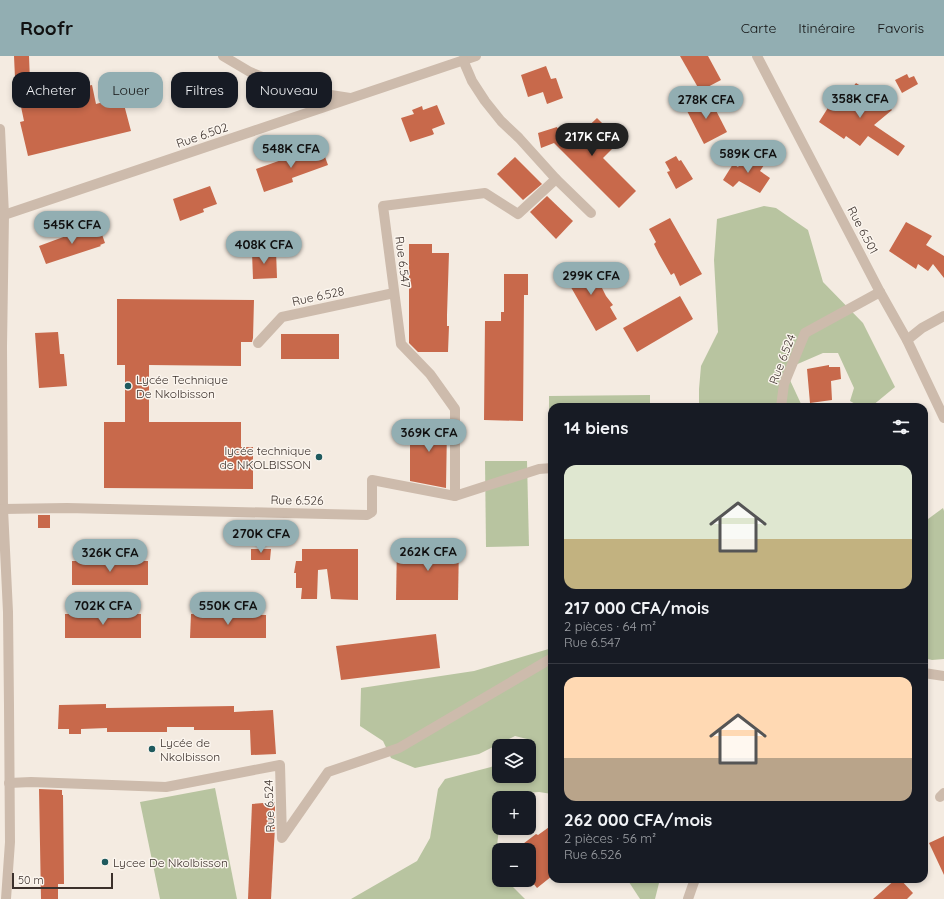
<!DOCTYPE html>
<html lang="fr">
<head>
<meta charset="utf-8">
<style>
  :root { --surface:#171b24; --page:#20242c; --text:#f1f3f6; --muted:#9ea1a6; --line:#363941; --accent:#92aeb2 }
  body { margin:0; font-family:Quicksand,sans-serif; background:var(--page); color:var(--text); height:100vh; display:flex; flex-direction:column; font-size:15px; white-space:nowrap }
  * { box-sizing:border-box; margin:0 }
  p { font-size:13px; color:var(--muted) }
  .icon { flex:none; width:22px; height:22px; fill:none; stroke:currentColor; stroke-width:2; stroke-linecap:round; stroke-linejoin:round }
  .map { position:relative; flex:1; overflow:hidden }
  .sheet { position:absolute; left:548px; top:347px; width:380px; height:480px; display:flex; flex-direction:column; background:var(--surface); border-radius:12px; box-shadow:0 2px 6px #0003 }
  .sheet>* { flex:none }
  .banner { position:absolute; left:12px; top:16px; width:380px; height:36px; display:flex; gap:8px }
  .fabs { position:absolute; left:492px; top:683px; display:grid; gap:8px }
  .fabs a { display:grid; place-items:center; width:44px; height:44px; border-radius:8px; background:var(--surface); box-shadow:0 2px 6px #0003; font-size:20px }
  .scale { position:absolute; left:12px; bottom:10px; width:101px; box-sizing:border-box; padding-left:4px; border:2px solid #3b302b; border-top:0; font-size:11px; line-height:14px; white-space:nowrap; color:#3b302b; -webkit-text-stroke:3px #fbf5ee; paint-order:stroke }
  .price { position:absolute; translate:-50% -34px; padding:0 9px; border-radius:14px; background:var(--accent); color:#111; font-size:13px; line-height:26px; filter:drop-shadow(0 1px 2px #0008) }
  .price::after { content:''; position:absolute; left:50%; top:24px; width:12px; height:9px; margin-left:-6px; background:inherit; clip-path:polygon(0 0,100% 0,50% 100%) }
  .price.on { background:#222; color:#fff }
  ul { padding:0; list-style:none }
  li { display:grid; align-content:center; gap:8px; height:212px; padding:0 16px }
  li+li { border-top:1px solid var(--line) }
  li span { display:grid; place-items:center; height:124px; border-radius:12px; color:#555 }
  li>.icon { margin-inline-start:auto }
  span .icon { width:72px; height:72px; fill:#fffc; stroke-width:1 }
  li b { font-size:17px }
  h2 { display:flex; justify-content:space-between; align-items:center; height:48px; padding:0 16px; font-size:17px }
  .tag { padding:0 14px; border-radius:12px; background:var(--surface); box-shadow:0 2px 6px #0003; font-size:14px; line-height:36px }
  .tag.on { background:var(--accent); color:#111 }
  header { display:flex; align-items:center; gap:24px; box-sizing:border-box; height:56px; padding:0 20px; background:var(--accent); color:#111 }
  header strong { font-size:19px }
  nav { display:flex; gap:22px; margin-inline-start:auto; font-size:14px }
  .map>svg:first-child { display:block }
  .green { fill:#b8c4a0 }
  .building { fill:#c8694b }
  .lines { fill:none; stroke-linecap:round; stroke-linejoin:round }
  .minor { stroke:#cdbbac; stroke-width:10 }
  .poi-dot { fill:#1f5a5e; stroke:#fbf5ee; stroke-width:1.5 }
  .labels { text-anchor:middle; dominant-baseline:central; stroke-width:3; stroke-linejoin:round; paint-order:stroke }
  .street-label { font-size:12px; fill:#3b302b; stroke:#fbf5ee }
  .poi-label { font-size:12px; fill:#3b302b; stroke:#fbf5ee; text-anchor:start }
</style>
</head>
<body>
<header>
<strong>Roofr</strong>
<nav><a>Carte</a><a>Itinéraire</a><a>Favoris</a></nav>
</header>
<div class="map">
<svg width="944" height="843" viewBox="0 0 944 843">
  <rect width="100%" height="100%" fill="#f4ebe1"/>
  <!-- green -->
  <g class="green">
    <path d="M764 150 776 152 808 174 823 226 863 267 895 331 872 350H859L850 345 854 332 838 297H823L793 310 789 322 802 350 804 351H699V333L701 310 718 276 714 204 717 163Z"/>
    <path d="M650 339V351H552V523H550L549 340Z"/>
    <path d="M485 405H527L529 490 486 491Z"/>
    <path d="M943 452 944 455V603L932 604 924 602V466Z"/>
    <path d="M552 592V738L539 736 527 737 517 742H499V772L496 799 499 808V824H506L525 843H351L417 805 430 782 438 733 445 723 491 711 499 707V720H529V690H524L527 683 515 680 479 698 415 712 391 702 383 685 360 670 361 632 474 615Z"/>
    <path d="M215 732 237 843H160L140 746Z"/>
    <path d="M627 823H660L655 843H640Z"/>
  </g>
  <!-- building -->
  <g class="building">
    <path d="M14 0H29L30 26 33 41 92 29 96 48 122 41 131 75 28 100 20 66 24 65 15 22Z"/>
    <path d="M680 0H708L721 24 700 35Z"/>
    <path d="M546 10 551 23 556 22 563 42 547 48 543 36 528 41 521 19Z"/>
    <path d="M907 18 909 22 914 20 918 28 902 37 895 24Z"/>
    <path d="M856 27 884 45 892 54 874 69 905 90 898 100 868 80 860 90 846 80 844 83 819 66 831 47 836 51 842 41 844 42Z"/>
    <path d="M708 39 727 76 704 88 685 51Z"/>
    <path d="M437 49 445 68 432 73 434 78 432 79 410 86 401 62 414 58 412 54 422 50 423 54Z"/>
    <path d="M597 62 620 85 603 102 636 135 619 152 554 87 541 92 538 77 557 71V72L565 70 570 82 576 76 579 79Z"/>
    <path d="M321 90 328 109 292 122 293 126 264 136 256 113Z"/>
    <path d="M748 98 764 109 760 115 770 122 760 137 739 125 733 131 723 124 733 108 738 111Z"/>
    <path d="M676 100 679 105 681 104 693 123 676 133 667 116 670 115 665 106Z"/>
    <path d="M515 101 542 128 523 144 497 118Z"/>
    <path d="M210 130 217 148 203 153 204 156 180 165 173 143Z"/>
    <path d="M547 140 573 165 556 183 530 156Z"/>
    <path d="M670 162 702 218 680 230 674 217 671 219 659 198 654 188 656 186 649 173Z"/>
    <path d="M906 166 932 180 926 189 944 200V222L933 208 928 215 918 208 916 213 889 195Z"/>
    <path d="M93 170 94 171 99 170 105 187 100 189 101 190 46 208 39 190Z"/>
    <path d="M409 188H432V197H449L447 259V270H449L448 296H418L409 287Z"/>
    <path d="M276 195 277 222 253 223 252 196Z"/>
    <path d="M589 206 606 240 613 249 610 251 617 263 596 275 564 219Z"/>
    <path d="M504 218H528V239H524L523 365 484 364 485 265H501V256H504Z"/>
    <path d="M680 240 693 263 637 296 623 272Z"/>
    <path d="M117 243 254 244 253 282 252 286H241V310L149 309V366H241V391H253V433L104 432V366H125V309H117Z"/>
    <path d="M58 276 60 298H64L67 330 39 332 35 277Z"/>
    <rect x="281" y="278" width="58" height="25"/>
    <path d="M829 309V311H840L841 323 831 325 832 344 810 347 807 313Z"/>
    <path d="M412 365H445V371H447L446 432 410 425V371Z"/>
    <rect x="38" y="459" width="12" height="13"/>
    <path d="M459 487 458 544H396L397 488Z"/>
    <path d="M251 493H271L270 504H251Z"/>
    <path d="M302 493H358V544L331 543 327 513 318 514 317 543H301L302 532H296V517H294L296 505H302Z"/>
    <rect x="72" y="505" width="76" height="24"/>
    <rect x="65" y="558" width="76" height="24"/>
    <path d="M191 558 266 559V582H190Z"/>
    <path d="M436 578 440 612 341 624 336 590Z"/>
    <path d="M106 648V652L234 650V656L273 654 276 698 251 699 250 674H194V671H167V676H107V672L81 673V678H69V673H58L59 649Z"/>
    <path d="M39 733 62 734V739H63L64 828H58V843H41Z"/>
    <path d="M275 746V771L271 843H248L252 748Z"/>
    <path d="M552 769V820L537 832 529 822V794H515L536 778 538 779Z"/>
    <path d="M944 780V819L929 787Z"/>
    <path d="M896 823H900L913 837 907 843H873Z"/>
  </g>
  <g class="lines">
    <!-- minor -->
    <g class="minor">
      <path d="M223 0 250 16 292 33 350 42"/>
      <path d="M757 0 880 236 907 284 944 362"/>
      <path d="M0 73 4 159 2 291 3 453 8 556 9 650 10 786 6 843"/>
      <path d="M556 123 591 157"/>
      <path d="M4 159 476 0"/>
      <path d="M907 284 922 272 944 260"/>
      <path d="M258 287 282 261 394 237"/>
      <path d="M781 351 784 328 805 277 880 236"/>
      <path d="M455 440V353L430 318 401 288 383 150 485 137 518 158 556 123 519 82 501 65 485 45 472 25 463 4"/>
      <path d="M3 453 67 452 367 459 372 456V424L455 440 539 413 552 412"/>
      <path d="M924 617 944 620"/>
      <path d="M9 727 31 726 166 731 280 709 282 782 328 716 399 692 552 602"/>
      <path d="M940 741 944 737"/>
      <path d="M688 843 695 823"/>
    </g>
  </g>
  <!-- markers -->
  <g class="poi-dot">
    <circle cx="128" cy="330" r="4"/>
    <circle cx="319" cy="401" r="4"/>
    <circle cx="152" cy="693" r="4"/>
    <circle cx="105" cy="806" r="4"/>
  </g>
  <g class="labels">
    <!-- street labels -->
    <g class="street-label">
      <text transform="translate(202 79) rotate(-19)">Rue 6.502</text>
      <text transform="translate(863 174) rotate(62)">Rue 6.501</text>
      <text transform="translate(403 206) rotate(83)">Rue 6.547</text>
      <text transform="translate(318 240) rotate(-12)">Rue 6.528</text>
      <text transform="translate(782 303) rotate(-69)">Rue 6.524</text>
      <text transform="translate(297 444) rotate(1)">Rue 6.526</text>
      <text transform="translate(269 750) rotate(-92)">Rue 6.524</text>
    </g>
    <!-- poi labels -->
    <g class="poi-label">
      <text x="136" y="323">Lycée Technique<tspan x="136" dy="14">De Nkolbisson</tspan></text>
      <text x="311" y="394" text-anchor="end">lycée technique<tspan x="311" dy="14">de NKOLBISSON</tspan></text>
      <text x="160" y="686">Lycée de<tspan x="160" dy="14">Nkolbisson</tspan></text>
      <text x="113" y="806">Lycee De Nkolbisson</text>
    </g>
  </g>
</svg>
<div class="fabs">
<a><svg class="icon" aria-label="layers" viewBox="0 0 24 24"><path d="M12 4l9 5-9 5-9-5zM3 14l9 5 9-5"/></svg></a>
<a>+</a>
<a>−</a>
</div>
<div class="scale">50 m</div>
<b class="price" style="left:860px;top:63px">358K CFA</b>
<b class="price" style="left:706px;top:64px">278K CFA</b>
<b class="price on" style="left:592px;top:101px">217K CFA</b>
<b class="price" style="left:291px;top:113px">548K CFA</b>
<b class="price" style="left:748px;top:118px">589K CFA</b>
<b class="price" style="left:72px;top:189px">545K CFA</b>
<b class="price" style="left:264px;top:209px">408K CFA</b>
<b class="price" style="left:591px;top:240px">299K CFA</b>
<b class="price" style="left:429px;top:397px">369K CFA</b>
<b class="price" style="left:261px;top:498px">270K CFA</b>
<b class="price" style="left:428px;top:516px">262K CFA</b>
<b class="price" style="left:110px;top:517px">326K CFA</b>
<b class="price" style="left:103px;top:570px">702K CFA</b>
<b class="price" style="left:228px;top:570px">550K CFA</b>
<div class="banner">
<a class="tag">Acheter</a>
<a class="tag on">Louer</a>
<a class="tag">Filtres</a>
<a class="tag">Nouveau</a>
</div>
<section class="sheet">
<h2>14 biens<svg class="icon" aria-label="filters" viewBox="0 0 24 24"><path d="M4 7h16M4 17h16"/><circle cx="9" cy="7" r="2"/><circle cx="15" cy="17" r="2"/></svg></h2>
<ul>
<li><span style="background:linear-gradient(#dfe7d0 60%,#c2b280 0)"><svg class="icon" aria-label="home" viewBox="0 0 24 24"><path d="M3 11l9-7 9 7M6 9v11h12V9"/></svg></span><div><b>217 000 CFA/mois</b><p>2 pièces · 64 m²</p><p>Rue 6.547</p></div></li>
<li><span style="background:linear-gradient(#ffd9b3 65%,#b9a48a 0)"><svg class="icon" aria-label="home" viewBox="0 0 24 24"><path d="M3 11l9-7 9 7M6 9v11h12V9"/></svg></span><div><b>262 000 CFA/mois</b><p>2 pièces · 56 m²</p><p>Rue 6.526</p></div></li>
</ul>
</section>
</div>
</body>
</html>
